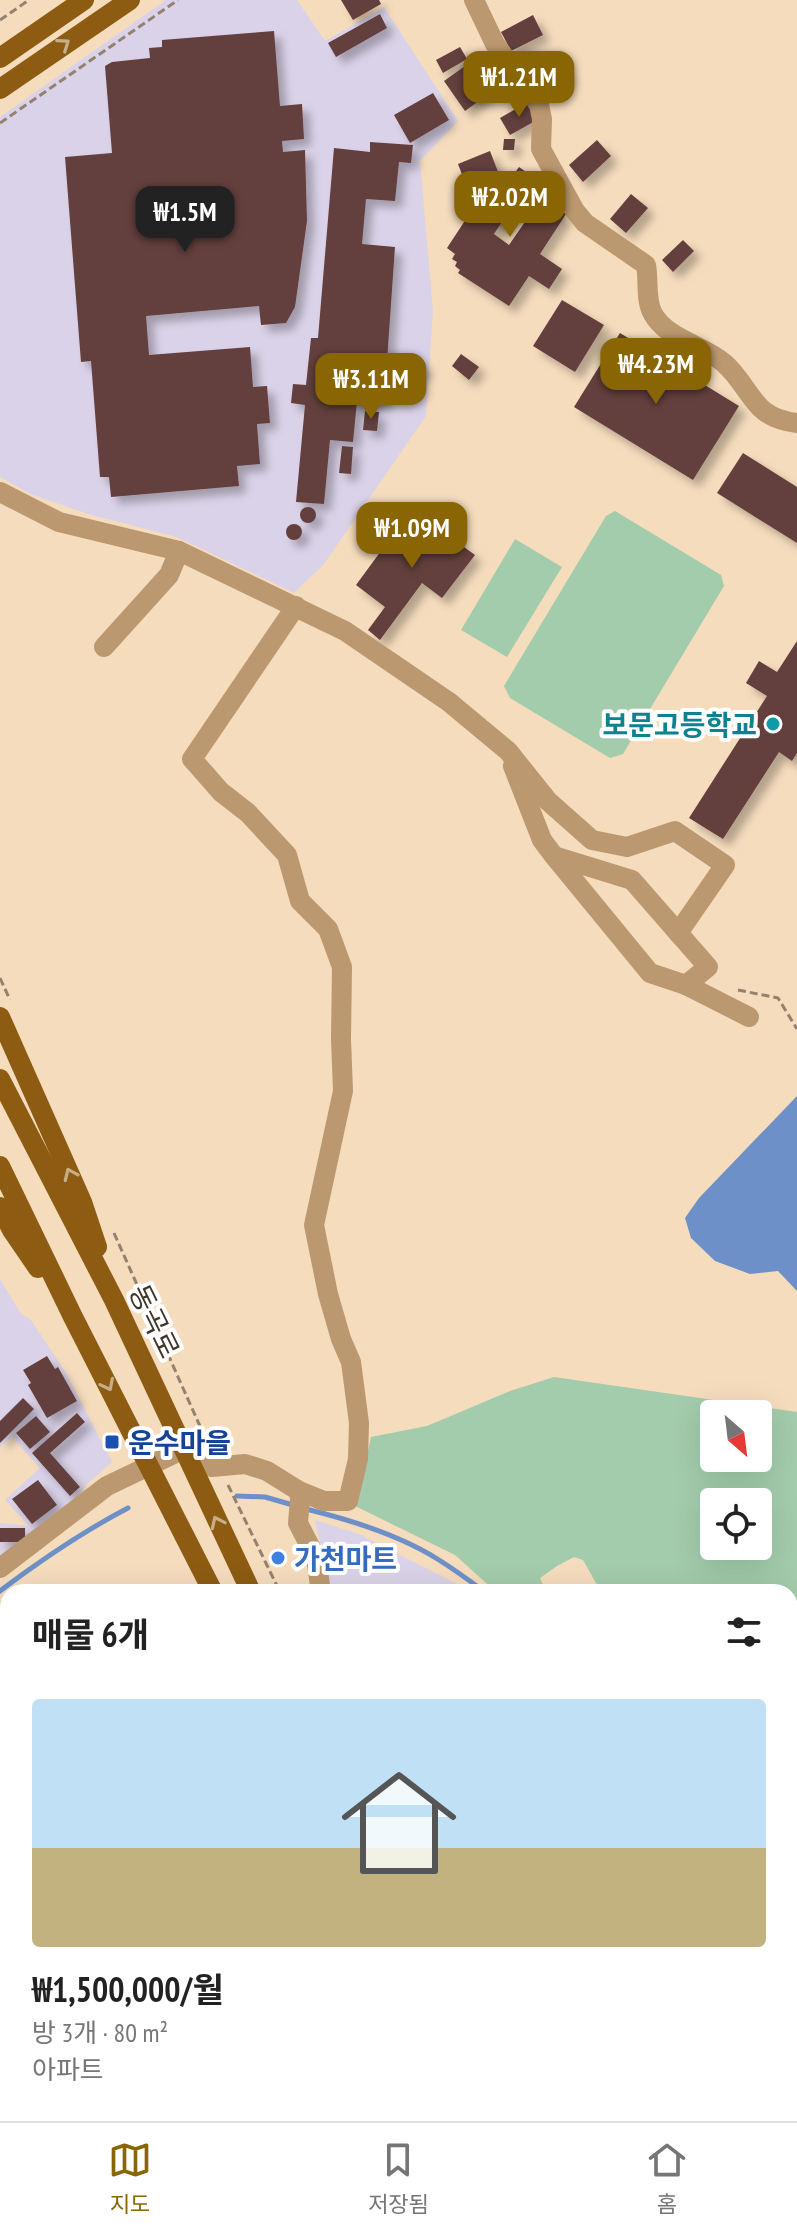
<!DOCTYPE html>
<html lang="ko">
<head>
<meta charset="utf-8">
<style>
  :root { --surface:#fff; --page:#f6f6f6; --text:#222; --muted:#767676; --line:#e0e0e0; --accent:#896603 }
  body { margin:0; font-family:"PT Sans Narrow","Noto Sans KR",sans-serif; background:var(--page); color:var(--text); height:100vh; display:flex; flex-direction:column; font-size:30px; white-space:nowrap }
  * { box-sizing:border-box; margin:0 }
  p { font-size:26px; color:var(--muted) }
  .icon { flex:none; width:44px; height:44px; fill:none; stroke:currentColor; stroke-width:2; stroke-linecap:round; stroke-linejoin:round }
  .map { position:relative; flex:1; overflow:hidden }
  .sheet { position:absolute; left:0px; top:1584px; width:798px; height:538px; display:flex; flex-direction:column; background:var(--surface); border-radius:24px 24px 0 0; box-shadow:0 8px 32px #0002 }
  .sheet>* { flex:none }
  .needle { width:52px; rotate:152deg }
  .buttons { position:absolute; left:700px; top:1400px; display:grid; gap:16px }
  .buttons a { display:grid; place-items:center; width:72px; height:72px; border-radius:8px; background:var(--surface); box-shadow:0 8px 32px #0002; font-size:40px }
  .price { position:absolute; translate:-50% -68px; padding:0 18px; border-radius:16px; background:var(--accent); color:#fff; font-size:26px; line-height:52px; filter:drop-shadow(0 2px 4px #0008) }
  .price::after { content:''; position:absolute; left:50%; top:48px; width:24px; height:18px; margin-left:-12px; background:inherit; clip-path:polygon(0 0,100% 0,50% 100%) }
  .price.active { background:#222; color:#fff }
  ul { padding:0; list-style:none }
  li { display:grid; align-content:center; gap:16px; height:424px; padding:0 32px }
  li+li { border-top:2px solid var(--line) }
  li span { display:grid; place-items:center; height:248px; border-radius:8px; color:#555 }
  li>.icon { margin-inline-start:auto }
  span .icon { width:144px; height:144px; fill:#fffc; stroke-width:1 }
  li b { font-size:34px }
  h2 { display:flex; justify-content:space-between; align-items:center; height:96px; padding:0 32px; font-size:34px }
  .dock { display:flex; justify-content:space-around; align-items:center; height:112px; border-top:2px solid var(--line); background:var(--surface); font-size:22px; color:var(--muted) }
  .dock a { display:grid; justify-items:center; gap:4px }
  .dock .active { color:var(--accent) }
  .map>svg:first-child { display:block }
  .industrial { fill:#dad2e8 }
  .green { fill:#a3ccac; fill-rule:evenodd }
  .water { fill:#6e90c9 }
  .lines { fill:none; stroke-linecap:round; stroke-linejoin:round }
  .stream { stroke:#6e90c9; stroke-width:5 }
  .building { fill:#633f3d; fill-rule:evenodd; filter:url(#shadow) }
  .minor-tunnel { stroke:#d1bb9f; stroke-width:20; stroke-dasharray:20 10; stroke-linecap:butt }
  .highway-tunnel { stroke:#d1bb9f; stroke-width:24; stroke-dasharray:24 12; stroke-linecap:butt }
  .path { stroke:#93826e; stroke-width:3; stroke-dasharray:8 4; stroke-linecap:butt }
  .minor { stroke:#bb986f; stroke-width:20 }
  .major { stroke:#8d5c12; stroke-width:20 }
  .highway { stroke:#744a09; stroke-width:24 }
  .oneway { stroke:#c6ae88 }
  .culture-dot { fill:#0f9aa8; stroke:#fff; stroke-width:3 }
  .transit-dot { fill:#1a4fb4; stroke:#fff; stroke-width:3 }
  .shop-dot { fill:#3f7fe0; stroke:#fff; stroke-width:3 }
  .labels { text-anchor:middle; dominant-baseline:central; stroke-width:8; stroke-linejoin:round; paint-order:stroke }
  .culture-label { font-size:28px; font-weight:bold; fill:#0d838f; stroke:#fff; text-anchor:end }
  .street-label { font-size:28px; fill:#3f3529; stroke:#fff }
  .transit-label { font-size:28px; font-weight:bold; fill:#164399; stroke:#fff; text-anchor:start }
  .shop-label { font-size:28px; font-weight:bold; fill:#366cbe; stroke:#fff; text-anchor:start }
</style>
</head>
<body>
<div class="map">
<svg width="797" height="2121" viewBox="0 0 797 2121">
  <defs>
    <filter id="shadow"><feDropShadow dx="7" dy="7" stdDeviation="4" flood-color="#0004"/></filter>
  </defs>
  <rect width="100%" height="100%" fill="#f5dcbd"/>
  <!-- industrial -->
  <g class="industrial">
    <path d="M166 0H297L325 41 384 7 458 121 420 161 433 311 426 416 324 564 294 593 177 537 88 514 33 495 0 477V117Z"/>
    <path d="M0 1279 21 1314 30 1319 65 1371 112 1462 86 1485 73 1502 0 1559V1523L29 1526 5 1500 40 1468 12 1437 0 1447Z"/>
    <path d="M315 1520 359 1534 461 1586 467 1592H331Z"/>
    <path d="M311 2114H355V2121H307Z"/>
  </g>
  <!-- green -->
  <g class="green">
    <path d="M615 511 721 575 724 586 623 754 610 758 510 698 504 686 606 516Z"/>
    <path d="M515 539 562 567 507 657 461 630Z"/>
    <path d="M554 1377 797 1412V1807L790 1820V1592H601L583 1560 574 1557 557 1566 540 1578 546 1592H496L455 1555 353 1505 365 1465 371 1437 427 1426 510 1391ZM714 1414H758V1458H714ZM714 1502H758V1546H714Z"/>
  </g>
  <!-- water -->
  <path class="water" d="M797 1096V1291L778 1271 750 1274 715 1261 691 1238 685 1218 699 1198Z"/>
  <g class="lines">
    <!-- stream -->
    <g class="stream">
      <path d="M237 1496 265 1497 293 1505"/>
      <path d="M306 1509C351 1520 400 1535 439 1560 455 1570 470 1581 485 1592"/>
      <path d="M0 1591C41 1560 82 1532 128 1508"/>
      <path d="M0 2055 8 2061"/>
      <path d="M96 2114 112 2121"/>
    </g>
  </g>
  <!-- building -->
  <g class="building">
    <path d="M341 0H379L381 4 353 20Z"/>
    <path d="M380 14 387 28 336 57 328 43Z"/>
    <path d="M533 15 543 35 511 51 501 32Z"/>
    <path d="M274 31 280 106 302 104 304 139 282 141 283 152 305 150 307 221 295 307 286 323 261 325 259 306 146 316 149 355 250 347 253 387 267 386 270 423 257 424 260 464 237 466 239 486 111 497 109 477H100L91 361 81 362 65 157 112 153 105 66 112 62 150 58 149 48 162 47V40Z"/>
    <path d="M460 47 467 59 443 73 436 60Z"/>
    <path d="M559 61 569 78 538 94 529 77Z"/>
    <path d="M465 66 486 96 465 111 444 81Z"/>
    <path d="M433 93 449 120 410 143 394 115Z"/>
    <path d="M528 102 537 120 510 135 500 118Z"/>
    <path d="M504 139H515L514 150H503Z"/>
    <path d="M597 140 611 156 583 182 569 165Z"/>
    <path d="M370 142 413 145 411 163 399 162 395 201 366 199 362 244 395 247 384 404 357 401 353 442 330 440 324 504 296 502 305 405 291 403 293 384 306 385 311 338H318L334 148 370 152Z"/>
    <path d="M490 151 500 177 468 190 458 164Z"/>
    <path d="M519 167 560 195 553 205 566 214 540 254 562 269 549 289 529 276 509 306 458 273 460 270 455 266 457 262 452 259 455 254 447 248 468 216 478 223ZM513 205 529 216 509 245 494 234Z"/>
    <path d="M631 194 648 208 626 233 610 219Z"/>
    <path d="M683 240 694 251 673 272 662 260Z"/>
    <path d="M562 300 604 325 575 372 533 346Z"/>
    <path d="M620 333 739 406 693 480 574 407Z"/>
    <path d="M461 354 479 367 469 380 452 366Z"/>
    <path d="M414 362 425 365 422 375 412 372Z"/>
    <path d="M365 411 379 412 377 431 363 430Z"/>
    <path d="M342 446 353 447 351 474 339 473Z"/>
    <path d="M743 453 797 487V543L717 493Z"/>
    <circle cx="308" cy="515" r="8"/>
    <path d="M415 518 421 522 424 518 475 555 442 598 422 583 380 640 368 630 385 607 356 585 392 536 398 540Z"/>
    <circle cx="294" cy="532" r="8"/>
    <path d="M797 641V753L792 761 779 752 723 839 689 818 767 696 746 683 759 661 777 672Z"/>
    <path d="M47 1356 55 1369 58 1367 77 1401 47 1418 28 1385 31 1383 23 1370Z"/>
    <path d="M23 1398 34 1409 0 1443V1421Z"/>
    <path d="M77 1413 85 1422 50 1453 80 1487 70 1496 32 1453Z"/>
    <path d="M36 1416 50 1432 30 1449 16 1433Z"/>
    <path d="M38 1480 57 1505 32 1524 12 1499Z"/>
    <rect x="0" y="1528" width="25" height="14"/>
    <path d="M2 1937 8 1941V1958L5 1963 0 1960Z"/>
  </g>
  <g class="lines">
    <!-- minor-tunnel -->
    <path class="minor-tunnel" d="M790 2009 797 2013"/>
    <!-- highway-tunnel -->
    <path class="highway-tunnel" d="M790 2055 797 2058"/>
    <!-- path -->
    <g class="path">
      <path d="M0 20 29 0"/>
      <path d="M0 123 178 0"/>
      <path d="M0 978 10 1000"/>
      <path d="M738 990 778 998 797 1029"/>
      <path d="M114 1233 207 1442"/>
      <path d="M228 1485 280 1592"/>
    </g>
    <!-- minor -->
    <g class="minor">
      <path d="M474 0 495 44 539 105 542 119 541 149 575 211 585 223 646 265C649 280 645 300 653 314 667 339 703 345 724 363 753 389 751 418 797 423"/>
      <path d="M0 492 59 522 179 551 345 631 449 702 508 751 548 801 592 840 627 847 675 831 725 865 678 933"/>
      <path d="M296 606 192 759 221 792 248 813 287 855 300 901 328 929 342 967 341 1039 343 1091 314 1225 328 1294 341 1339 351 1362 359 1423 358 1459 348 1501H324L299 1491"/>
      <path d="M104 647 169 575 179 551"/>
      <path d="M513 766 542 840 554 856 650 973 686 985 708 967 632 880 554 856"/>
      <path d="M686 985 749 1017"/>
      <path d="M0 1568 107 1486 184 1449 212 1467 245 1464 267 1471 299 1491 300 1499 298 1523 316 1558 321 1592"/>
      <path d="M790 1977 797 1974"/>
      <path d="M0 2041 8 2047"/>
      <path d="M137 2114 150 2121"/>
      <path d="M86 2121 88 2114"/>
    </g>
    <!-- major -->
    <g class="major">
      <path d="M0 58 84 0"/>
      <path d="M0 89 130 0"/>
      <path d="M0 1017 82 1202 97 1247"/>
      <path d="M0 1079 114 1300 251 1592"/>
      <path d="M0 1166 72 1315 213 1592"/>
      <path d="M0 1207 12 1230 38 1268"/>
      <path d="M472 2114 476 2121"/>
      <path d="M501 2114 504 2121"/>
    </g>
    <!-- highway -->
    <g class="highway">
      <path d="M790 2039 797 2035"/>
      <path d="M398 2114V2121"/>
      <path d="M653 2121 666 2114"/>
      <path d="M793 2121 797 2117"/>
    </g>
  </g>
  <!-- one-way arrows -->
  <defs><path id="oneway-chevron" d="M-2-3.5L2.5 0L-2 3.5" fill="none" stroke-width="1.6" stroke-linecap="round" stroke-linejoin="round" transform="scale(2)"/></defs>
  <g class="oneway">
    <use href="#oneway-chevron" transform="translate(64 44) rotate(-35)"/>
    <use href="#oneway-chevron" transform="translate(70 1174) rotate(-114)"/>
    <use href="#oneway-chevron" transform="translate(108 1385) rotate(63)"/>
    <use href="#oneway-chevron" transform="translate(217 1522) rotate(-115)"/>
  </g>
  <!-- markers -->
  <circle class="culture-dot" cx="773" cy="724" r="8"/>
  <rect class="transit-dot" x="104" y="1434" width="16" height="16" rx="4"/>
  <circle class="shop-dot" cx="278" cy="1558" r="8"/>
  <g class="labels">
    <!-- culture labels -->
    <g class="culture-label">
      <text x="757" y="724">보문고등학교</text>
    </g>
    <!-- street labels -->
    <g class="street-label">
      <text transform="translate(155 1321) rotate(64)">동곡로</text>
    </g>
    <!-- transit labels -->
    <g class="transit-label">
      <text x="128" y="1442">운수마을</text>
    </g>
    <!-- shop labels -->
    <g class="shop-label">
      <text x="294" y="1558">가천마트</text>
    </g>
  </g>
</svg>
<div class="buttons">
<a><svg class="needle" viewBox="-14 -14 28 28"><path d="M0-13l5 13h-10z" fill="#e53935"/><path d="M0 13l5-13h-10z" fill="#767676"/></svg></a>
<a><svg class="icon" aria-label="locate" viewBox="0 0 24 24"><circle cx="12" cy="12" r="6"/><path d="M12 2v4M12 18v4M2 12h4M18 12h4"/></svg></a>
</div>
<b class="price" style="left:519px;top:119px">₩1.21M</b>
<b class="price" style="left:510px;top:239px">₩2.02M</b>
<b class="price active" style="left:185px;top:254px">₩1.5M</b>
<b class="price" style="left:656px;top:406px">₩4.23M</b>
<b class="price" style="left:371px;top:421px">₩3.11M</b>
<b class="price" style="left:412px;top:570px">₩1.09M</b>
<section class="sheet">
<h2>매물 6개<svg class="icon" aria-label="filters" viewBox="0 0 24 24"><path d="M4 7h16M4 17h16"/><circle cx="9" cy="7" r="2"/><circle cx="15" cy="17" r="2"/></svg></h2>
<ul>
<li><span style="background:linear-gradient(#bfe0f5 60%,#c2b280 0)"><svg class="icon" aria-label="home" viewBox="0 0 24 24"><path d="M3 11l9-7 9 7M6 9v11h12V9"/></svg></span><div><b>₩1,500,000/월</b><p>방 3개 · 80 m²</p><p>아파트</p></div></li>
</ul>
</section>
</div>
<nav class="dock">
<a class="active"><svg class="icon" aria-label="map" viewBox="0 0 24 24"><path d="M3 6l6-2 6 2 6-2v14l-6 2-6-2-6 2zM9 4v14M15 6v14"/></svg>지도</a>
<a><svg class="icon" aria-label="saved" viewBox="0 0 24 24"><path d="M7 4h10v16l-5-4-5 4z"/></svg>저장됨</a>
<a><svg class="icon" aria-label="home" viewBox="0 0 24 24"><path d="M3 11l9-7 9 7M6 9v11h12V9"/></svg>홈</a>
</nav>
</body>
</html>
